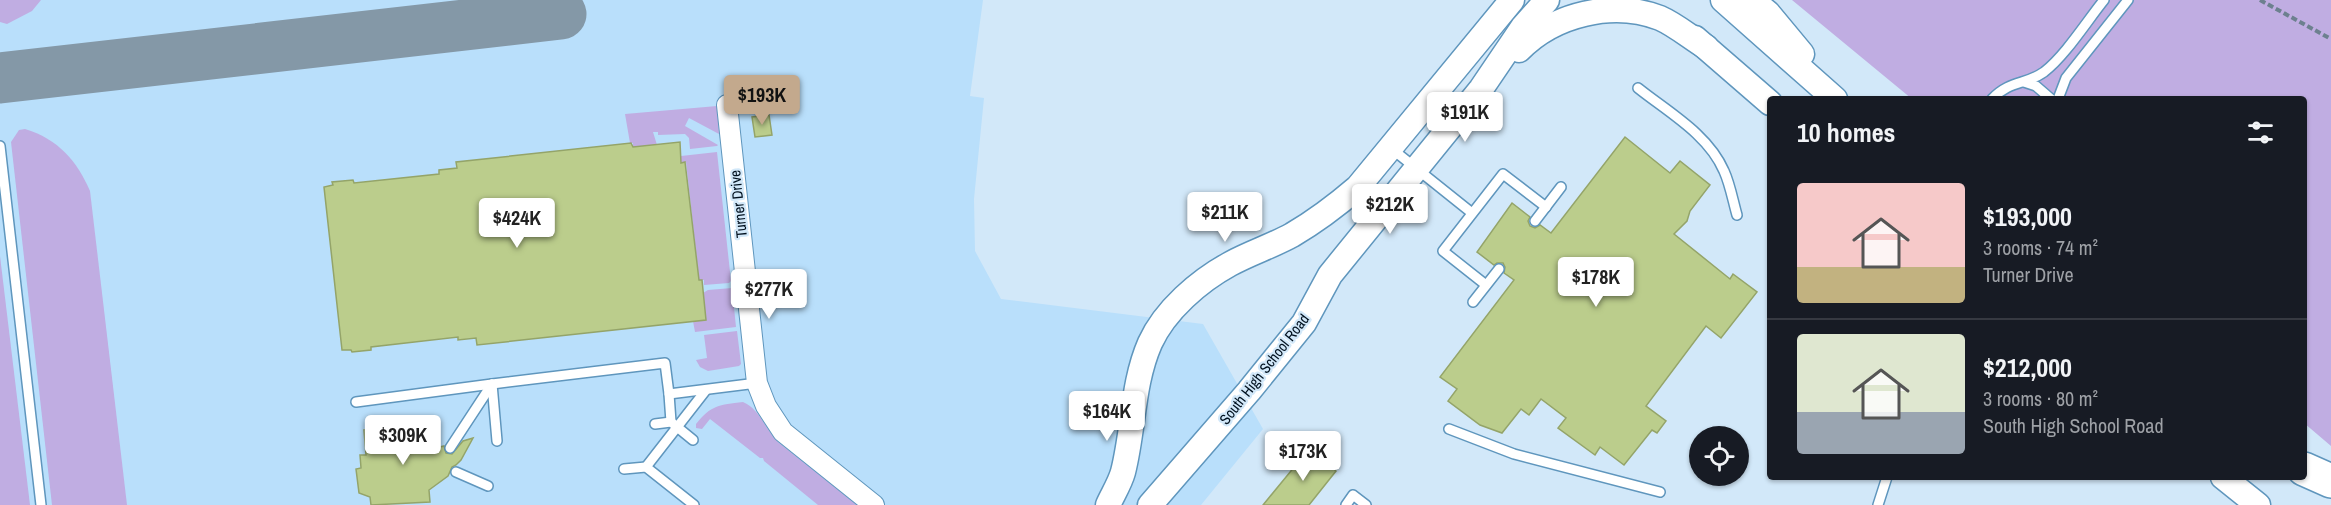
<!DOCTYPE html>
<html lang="en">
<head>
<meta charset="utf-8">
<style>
  :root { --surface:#171b24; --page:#242831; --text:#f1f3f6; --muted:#9ea1a6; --line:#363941; --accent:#c3a98d }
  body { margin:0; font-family:"Archivo Narrow",sans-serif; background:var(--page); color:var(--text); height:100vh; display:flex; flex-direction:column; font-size:22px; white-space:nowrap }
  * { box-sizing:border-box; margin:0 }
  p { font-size:20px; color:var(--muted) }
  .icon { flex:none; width:33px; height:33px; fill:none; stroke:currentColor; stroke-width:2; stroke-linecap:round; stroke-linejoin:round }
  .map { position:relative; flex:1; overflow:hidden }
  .panel { position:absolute; left:1767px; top:96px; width:540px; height:384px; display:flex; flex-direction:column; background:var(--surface); border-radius:6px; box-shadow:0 2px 4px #0004 }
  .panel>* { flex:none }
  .controls { position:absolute; left:1689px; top:426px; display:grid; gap:12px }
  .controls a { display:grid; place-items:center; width:60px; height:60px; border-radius:50%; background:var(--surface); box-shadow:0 2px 4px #0004; font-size:30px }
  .price { position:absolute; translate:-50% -51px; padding:0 14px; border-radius:6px; background:#fff; color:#222; font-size:20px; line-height:39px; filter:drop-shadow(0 2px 3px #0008) }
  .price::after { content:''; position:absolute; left:50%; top:36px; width:18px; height:14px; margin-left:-9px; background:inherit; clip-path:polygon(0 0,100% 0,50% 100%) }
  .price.selected { background:var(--accent); color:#111 }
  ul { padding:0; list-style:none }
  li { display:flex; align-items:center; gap:18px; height:150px; padding:0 30px }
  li+li { border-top:2px solid var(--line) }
  li span { display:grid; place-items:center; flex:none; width:168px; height:120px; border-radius:6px; color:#555 }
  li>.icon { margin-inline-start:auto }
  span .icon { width:72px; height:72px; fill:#fffc; stroke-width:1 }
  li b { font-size:26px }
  h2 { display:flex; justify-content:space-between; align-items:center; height:72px; padding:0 30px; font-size:26px }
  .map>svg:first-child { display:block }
  .built { fill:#b9dffb }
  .green { fill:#c0ade2 }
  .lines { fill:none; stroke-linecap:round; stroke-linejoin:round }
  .taxiway { stroke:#8498a7; stroke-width:51 }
  .building { fill:#bbcd8c; stroke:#94a469; stroke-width:1.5 }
  .service-casing { stroke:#5f96bd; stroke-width:12 }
  .minor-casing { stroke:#5f96bd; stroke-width:22 }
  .tertiary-casing { stroke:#5f96bd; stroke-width:27 }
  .motorway-casing { stroke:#5f96bd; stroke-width:36 }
  .path { stroke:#6d808f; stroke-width:4; stroke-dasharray:6 3; stroke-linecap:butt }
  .service { stroke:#fff; stroke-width:9 }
  .minor { stroke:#fff; stroke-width:20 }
  .tertiary { stroke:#fff; stroke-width:24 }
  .motorway { stroke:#fff; stroke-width:33 }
  .labels { text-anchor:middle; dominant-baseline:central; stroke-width:4.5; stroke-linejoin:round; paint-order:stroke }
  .street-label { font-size:15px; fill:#00101e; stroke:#d2e8f9 }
</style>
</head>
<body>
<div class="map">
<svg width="2331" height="505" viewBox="0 0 2331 505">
  <rect width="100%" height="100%" fill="#d2e8f9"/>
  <!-- built -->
  <path class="built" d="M0 0H983L970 96 984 98 974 199 975 251 1001 299 1203 324 1263 429 1201 505H0Z"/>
  <!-- green -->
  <g class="green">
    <path d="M0 0H41L32 11 7 24 0 22Z"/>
    <path d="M1792 0H2331V446L2304 423V99H1912Z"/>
    <path d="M717 106 719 134 689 118 685 126 718 145 717 146 690 149 689 138 685 134 658 135V132H653L657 145 633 148V143H630L625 114Z"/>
    <path d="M25 129C58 139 77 161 90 191L127 505H52L11 142 19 130Z"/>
    <path d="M717 152 731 281 729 283 704 285V280H699L686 162H681V156Z"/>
    <path d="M0 256 30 505H0Z"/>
    <path d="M732 288 736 327 695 332 693 321 706 320 703 293 708 290Z"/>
    <path d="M737 331 741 364 739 366 708 371 700 367 696 360 707 358 704 335Z"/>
    <path d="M743 402C760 409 765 429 778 442L857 505H818L764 461 763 458H760L710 419 702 429 696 428V424C711 405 719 405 743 402Z"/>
  </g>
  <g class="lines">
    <!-- taxiway -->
    <path class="taxiway" d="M0 78 561 14"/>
  </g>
  <!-- building -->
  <g class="building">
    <path d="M769 115 772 135 755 137 752 117Z"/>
    <path d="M1625 137 1670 173 1680 161 1710 185 1690 211 1687 221 1674 234 1730 279 1733 274 1757 292 1721 338 1706 326 1646 406 1666 421 1657 433 1652 430 1624 465 1600 447 1595 455 1558 428 1566 418 1541 399 1529 415 1521 409 1502 433 1480 425 1448 401 1457 389 1440 377 1514 280 1504 273 1505 267 1503 263H1497L1494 265 1477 252 1512 203 1530 217 1528 221 1530 226 1535 228 1540 225 1551 233Z"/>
    <path d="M680 142 681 163 685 162 699 280H702L706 320 477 345 476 338 458 340V337L371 347V350L352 352 351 350H342L324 187 333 185 332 182 353 180 354 183 439 174V170L457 168 456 162 631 143 633 147Z"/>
    <path d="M422 424 424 451 444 446 446 453 452 454 463 441 473 438 461 460 456 465 452 467 448 476 429 490 430 502 371 505 370 497 359 493 356 469 361 468 360 455H366L364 430Z"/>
    <path d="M1309 449 1336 471 1309 505H1263Z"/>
  </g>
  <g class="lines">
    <defs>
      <g id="service">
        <path d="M2024 82 2036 86 2051 99"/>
        <path d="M1638 88C1668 112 1708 134 1724 171 1730 184 1733 201 1737 215"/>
        <path d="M1992 99C2010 80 2026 85 2044 72 2065 56 2087 21 2104 0"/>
        <path d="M2058 99 2066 78 2128 0"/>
        <path d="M0 146 41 505"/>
        <path d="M1392 149 1472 213"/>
        <path d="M1535 221 1561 187"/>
        <path d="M1486 285 1443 251 1503 174 1546 207"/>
        <path d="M1473 302 1499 269"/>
        <path d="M669 394 671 422"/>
        <path d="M356 402 492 384"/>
        <path d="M655 424 671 422 693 440"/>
        <path d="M1449 429 1514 454 1660 492"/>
        <path d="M497 441 492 384 665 363 669 394 757 383"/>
        <path d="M450 448 492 384"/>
        <path d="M646 467 706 390"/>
        <path d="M624 469 646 467 694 505"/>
        <path d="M456 472 488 486"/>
        <path d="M1346 505 1353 495 1366 505"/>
        <path d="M1878 505 1887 477"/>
      </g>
      <path id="minor" d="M727 105 757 383 766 406 783 432 874 505"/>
      <g id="tertiary">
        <path d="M1723 0 1835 99"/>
        <path d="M1752 0 1768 13 1802 54"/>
        <path d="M1695 38 1770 103"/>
        <path d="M1519 50C1554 14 1613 0 1660 18 1676 25 1691 38 1706 47"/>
        <path d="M2223 477 2258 505"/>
        <path d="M1108 505C1113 494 1120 483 1123 472 1134 429 1132 384 1150 343 1165 310 1199 281 1230 264 1250 253 1272 246 1292 235 1316 221 1337 205 1358 187L1512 0"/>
        <path d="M1150 505 1249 391 1304 323 1330 275 1481 89 1523 27 1547 0"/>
      </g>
      <path id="motorway" d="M2304 469 2331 481"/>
    </defs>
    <!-- service casing -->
    <use href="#service" class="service-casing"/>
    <!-- minor casing -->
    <use href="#minor" class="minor-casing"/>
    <!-- tertiary casing -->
    <use href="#tertiary" class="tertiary-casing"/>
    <!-- motorway casing -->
    <use href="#motorway" class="motorway-casing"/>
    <!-- path -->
    <path class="path" d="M2260 0 2331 39"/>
    <!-- service -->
    <use href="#service" class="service"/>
    <!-- minor -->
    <use href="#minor" class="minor"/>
    <!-- tertiary -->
    <use href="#tertiary" class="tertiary"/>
    <!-- motorway -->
    <use href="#motorway" class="motorway"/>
  </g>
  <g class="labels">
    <!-- street labels -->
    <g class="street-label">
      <text transform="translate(738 204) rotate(-96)">Turner Drive</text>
      <text transform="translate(1264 369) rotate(-52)">South High School Road</text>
    </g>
  </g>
</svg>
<div class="controls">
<a><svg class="icon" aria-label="locate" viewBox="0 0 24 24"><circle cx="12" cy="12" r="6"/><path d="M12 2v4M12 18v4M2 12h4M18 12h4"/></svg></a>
</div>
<b class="price selected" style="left:762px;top:126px">$193K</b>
<b class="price" style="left:1465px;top:143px">$191K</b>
<b class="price" style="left:1390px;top:235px">$212K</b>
<b class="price" style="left:1225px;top:243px">$211K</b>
<b class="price" style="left:517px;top:249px">$424K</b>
<b class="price" style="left:1596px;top:308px">$178K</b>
<b class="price" style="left:769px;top:320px">$277K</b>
<b class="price" style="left:1107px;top:442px">$164K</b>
<b class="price" style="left:403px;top:466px">$309K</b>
<b class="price" style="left:1303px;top:482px">$173K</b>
<section class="panel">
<h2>10 homes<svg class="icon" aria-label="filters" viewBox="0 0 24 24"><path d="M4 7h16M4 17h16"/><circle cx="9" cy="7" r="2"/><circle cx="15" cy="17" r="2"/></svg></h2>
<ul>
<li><span style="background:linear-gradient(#f6c9c9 70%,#c2b280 0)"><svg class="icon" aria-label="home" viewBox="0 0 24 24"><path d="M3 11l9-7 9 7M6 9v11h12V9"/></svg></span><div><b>$193,000</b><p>3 rooms · 74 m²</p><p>Turner Drive</p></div></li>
<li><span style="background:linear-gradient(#dfe7d0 65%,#9aa5b1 0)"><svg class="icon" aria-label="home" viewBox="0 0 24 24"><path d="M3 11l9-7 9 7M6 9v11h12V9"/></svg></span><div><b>$212,000</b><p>3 rooms · 80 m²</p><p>South High School Road</p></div></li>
</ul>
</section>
</div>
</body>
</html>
